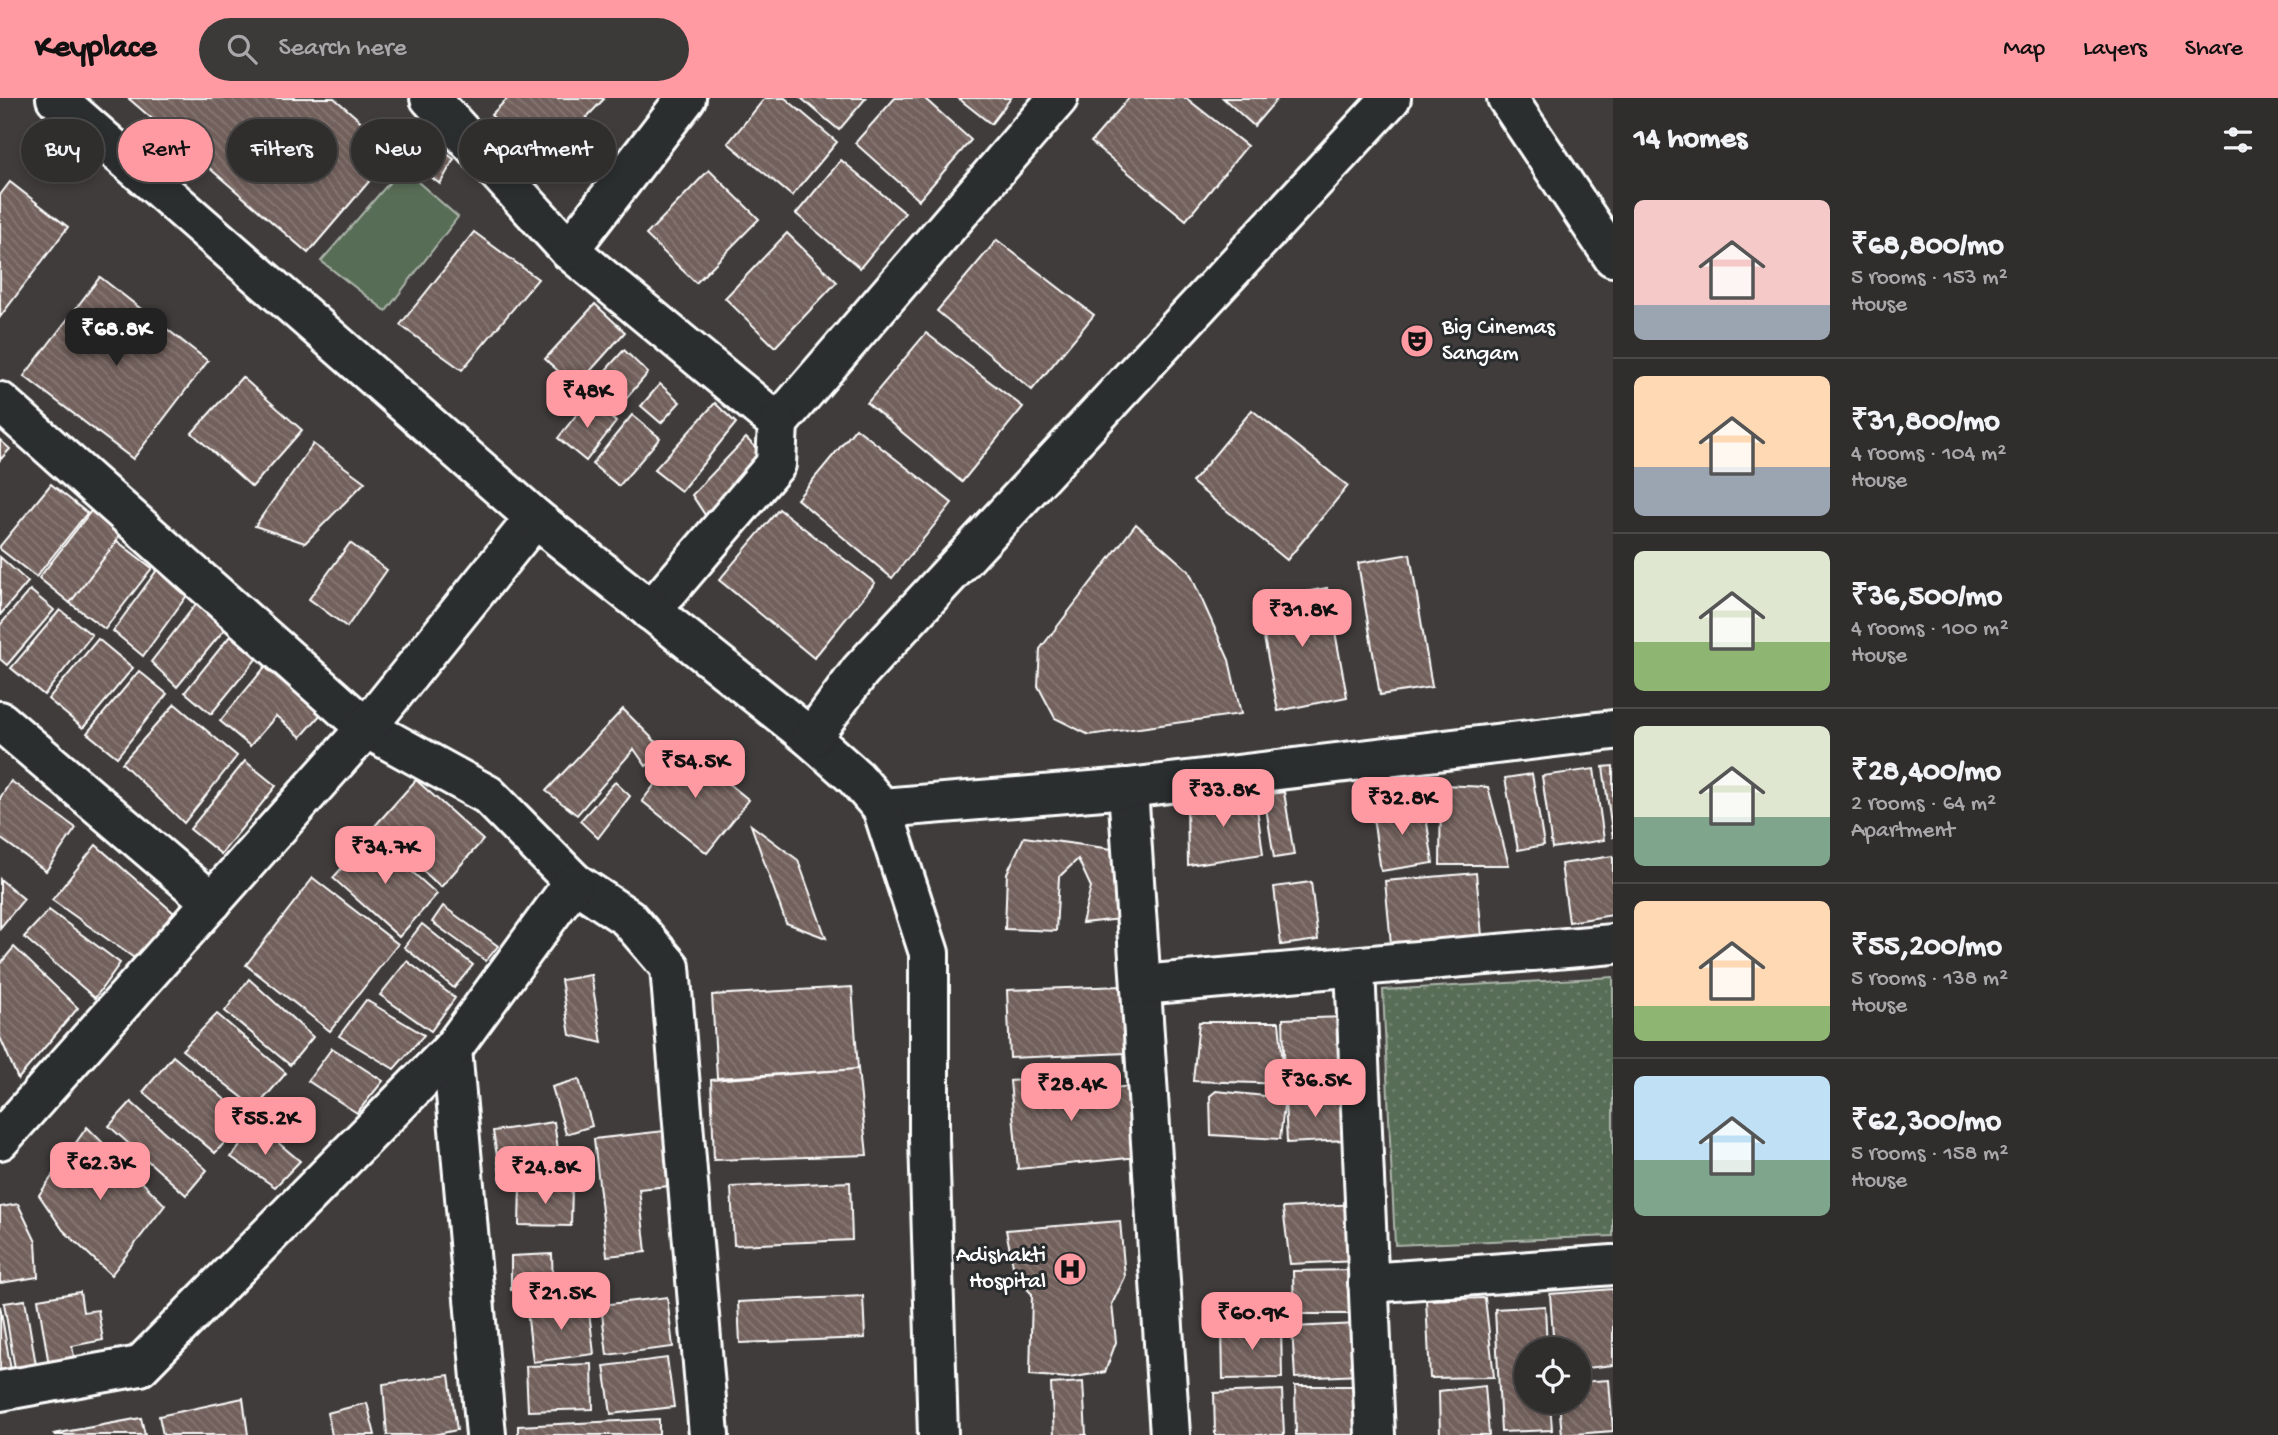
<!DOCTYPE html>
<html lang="en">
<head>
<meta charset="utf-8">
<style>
  :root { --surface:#302d2d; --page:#3c3939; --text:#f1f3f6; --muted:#a8a8aa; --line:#4b4949; --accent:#ff9aa2 }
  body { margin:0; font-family:"Gochi Hand",sans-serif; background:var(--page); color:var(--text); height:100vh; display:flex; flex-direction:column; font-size:26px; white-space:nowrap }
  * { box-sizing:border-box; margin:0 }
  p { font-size:23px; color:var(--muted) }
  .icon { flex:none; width:38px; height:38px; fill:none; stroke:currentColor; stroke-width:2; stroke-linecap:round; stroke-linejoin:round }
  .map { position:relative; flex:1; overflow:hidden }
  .details { display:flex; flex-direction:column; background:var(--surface); width:665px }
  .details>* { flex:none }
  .top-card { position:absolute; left:21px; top:21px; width:665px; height:63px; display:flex; gap:14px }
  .buttons { position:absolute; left:1514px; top:1239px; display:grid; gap:14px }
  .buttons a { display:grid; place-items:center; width:77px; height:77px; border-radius:50%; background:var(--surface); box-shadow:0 4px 10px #0003,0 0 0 2px var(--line); font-size:35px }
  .price { position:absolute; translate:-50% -60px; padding:0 16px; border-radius:14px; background:var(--accent); color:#111; font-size:23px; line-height:46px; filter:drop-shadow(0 2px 4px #0008) }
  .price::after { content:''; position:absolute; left:50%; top:42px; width:21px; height:16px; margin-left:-10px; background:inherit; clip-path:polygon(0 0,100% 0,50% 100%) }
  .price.selected { background:#222; color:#fff }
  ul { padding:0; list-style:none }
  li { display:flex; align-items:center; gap:21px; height:175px; padding:0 21px }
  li+li { border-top:2px solid var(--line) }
  li span { display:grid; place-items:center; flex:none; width:196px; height:140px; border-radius:10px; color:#555 }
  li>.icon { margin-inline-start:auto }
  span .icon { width:84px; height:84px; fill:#fffc; stroke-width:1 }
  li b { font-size:30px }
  h2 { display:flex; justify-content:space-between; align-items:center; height:84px; padding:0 21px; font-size:30px }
  .tag { padding:0 24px; border-radius:32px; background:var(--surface); box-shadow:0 4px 10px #0003,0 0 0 2px var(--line); font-size:24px; line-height:63px }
  .tag.selected { background:var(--accent); color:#111 }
  header { display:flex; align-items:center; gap:42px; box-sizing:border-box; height:98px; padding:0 35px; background:var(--accent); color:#111 }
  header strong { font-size:33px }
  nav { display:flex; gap:38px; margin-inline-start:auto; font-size:24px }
  .search { width:490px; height:63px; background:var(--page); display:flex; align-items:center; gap:18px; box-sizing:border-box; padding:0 24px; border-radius:38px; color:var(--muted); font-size:26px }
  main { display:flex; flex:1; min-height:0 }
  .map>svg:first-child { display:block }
  .grass { fill:#596d57; stroke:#acb6ab; stroke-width:2 }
  .park { fill:url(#park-dots); stroke:#acb6ab; stroke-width:2 }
  .building { fill:url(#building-back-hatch); stroke:#fff; stroke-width:2 }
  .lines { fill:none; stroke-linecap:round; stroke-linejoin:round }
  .street-casing { stroke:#fff; stroke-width:44 }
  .secondary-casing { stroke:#fff; stroke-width:44 }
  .street { stroke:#2a2d2e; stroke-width:38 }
  .secondary { stroke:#2a2d2e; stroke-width:38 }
  .labels { text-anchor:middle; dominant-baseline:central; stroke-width:6; stroke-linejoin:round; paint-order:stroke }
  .poi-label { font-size:23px; fill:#fff; stroke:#2a2d2e; text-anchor:start }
</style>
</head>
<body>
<header>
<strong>Keyplace</strong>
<div class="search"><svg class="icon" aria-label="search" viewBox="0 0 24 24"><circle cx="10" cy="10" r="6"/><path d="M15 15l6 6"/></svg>Search here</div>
<nav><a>Map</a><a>Layers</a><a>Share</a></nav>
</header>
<main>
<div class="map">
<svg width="1613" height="1337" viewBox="0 0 1613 1337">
  <defs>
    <pattern id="park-dots" width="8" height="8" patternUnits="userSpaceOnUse" patternTransform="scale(1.75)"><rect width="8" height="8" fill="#596d57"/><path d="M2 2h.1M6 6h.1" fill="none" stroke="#728370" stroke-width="1.8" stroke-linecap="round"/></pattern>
    <pattern id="building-back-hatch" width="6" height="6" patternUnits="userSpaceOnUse" patternTransform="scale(1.75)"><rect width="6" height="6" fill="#72605b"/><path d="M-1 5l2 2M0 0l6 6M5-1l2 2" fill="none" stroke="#877874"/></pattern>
  </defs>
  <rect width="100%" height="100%" fill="#403c3c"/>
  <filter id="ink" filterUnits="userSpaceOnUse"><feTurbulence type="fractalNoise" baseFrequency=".0143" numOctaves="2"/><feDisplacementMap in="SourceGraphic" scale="14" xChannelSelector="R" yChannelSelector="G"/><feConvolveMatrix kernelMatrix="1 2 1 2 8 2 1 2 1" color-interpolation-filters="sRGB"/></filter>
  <g filter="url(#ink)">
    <!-- grass -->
    <path class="grass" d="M402 70 458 119 386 213 321 163Z"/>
    <!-- park -->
    <path class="park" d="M1613 879V1138L1395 1147 1383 892Z"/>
    <!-- building -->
    <g class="building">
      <path d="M128 0H334L395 53 308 155Z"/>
      <path d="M508 0H602L604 1 541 67 491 17Z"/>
      <path d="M765 0H785L837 44 792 98 728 45Z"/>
      <path d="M801 0H866L839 32Z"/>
      <path d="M895 0H924L971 42 919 102 855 45Z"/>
      <path d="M958 0H1011L991 26Z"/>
      <path d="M1129 0H1186L1247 48 1186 122 1091 44Z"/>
      <path d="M1223 0H1278L1254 28Z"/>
      <path d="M418 35 454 61 440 86 404 58Z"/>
      <path d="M841 62 905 115 860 170 796 116Z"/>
      <path d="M709 72 759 121 696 185 646 137Z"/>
      <path d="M10 84 68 129 0 219V97Z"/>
      <path d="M474 134 538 181 462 272 400 227Z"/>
      <path d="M787 135 837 184 775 249 725 200Z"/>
      <path d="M997 142 1094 217 1032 292 937 213Z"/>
      <path d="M100 179 208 263 133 361 24 278Z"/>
      <path d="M595 206 625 234 576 289 545 261Z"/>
      <path d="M926 235 1023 309 962 384 867 305Z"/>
      <path d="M624 252 648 275 614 315 585 295Z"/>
      <path d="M242 279 302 332 252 389 192 335Z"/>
      <path d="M660 286 680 304 661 325 641 308Z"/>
      <path d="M589 301 616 324 586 363 558 340Z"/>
      <path d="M715 305 736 325 681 393 654 372Z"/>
      <path d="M1252 312 1348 388 1287 462 1192 384Z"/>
      <path d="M632 317 660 340 619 388 592 366Z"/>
      <path d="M856 330 952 405 892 480 797 401Z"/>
      <path d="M746 340 764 358 711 426 692 397Z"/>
      <path d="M0 342 10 351 0 362Z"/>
      <path d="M313 346 365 384 305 445 255 428Z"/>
      <path d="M51 386 87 415 36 479 0 451V448Z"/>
      <path d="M779 411 875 485 814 560 719 482Z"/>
      <path d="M91 413 119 435 117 443 70 505 39 480Z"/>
      <path d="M1136 426 1189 473 1229 562 1241 616 1089 637 1055 620 1038 588 1040 551Z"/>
      <path d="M117 443 152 470 105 531 70 505Z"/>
      <path d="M350 445 387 472 347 529 309 501Z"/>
      <path d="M1410 456 1432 589 1380 597 1358 465Z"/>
      <path d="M0 459 28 484 0 517Z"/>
      <path d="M157 472 188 496 143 558 113 533Z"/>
      <path d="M1327 490 1347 599 1278 613 1257 503Z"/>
      <path d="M30 492 54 512 7 567 0 561V527Z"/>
      <path d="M196 506 224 532 177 589 151 564Z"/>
      <path d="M60 512 92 537 44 597 11 570Z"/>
      <path d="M230 538 257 560 211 616 185 594Z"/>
      <path d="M98 541 133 570 83 630 48 601Z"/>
      <path d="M265 569 321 616 301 639 276 618 250 648 220 623Z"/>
      <path d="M139 573 167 596 117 659 87 635Z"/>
      <path d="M175 606 237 658 184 725 122 665Z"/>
      <path d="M623 611 666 654 646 668 634 651 577 717 546 693Z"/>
      <path d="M684 649 749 702 707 755 642 703Z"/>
      <path d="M245 663 276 688 221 756 190 731Z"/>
      <path d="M1613 668V740L1603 669Z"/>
      <path d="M1594 671 1604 742 1552 750 1542 678Z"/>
      <path d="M1532 676 1544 747 1518 752 1505 680Z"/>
      <path d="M416 682 483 742 441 789 374 729Z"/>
      <path d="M11 683 76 730 46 773 0 740V700Z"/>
      <path d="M615 684 630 698 598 740 580 723Z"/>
      <path d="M1441 687 1488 689 1509 767H1440Z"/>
      <path d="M1284 694 1294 757 1274 760 1264 697Z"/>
      <path d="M1255 695 1263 756 1188 767 1187 704Z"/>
      <path d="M1424 705 1433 765 1381 773 1372 713Z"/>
      <path d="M751 727 798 762 826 840 786 825Z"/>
      <path d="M371 737 437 796 399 839 333 780Z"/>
      <path d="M1024 739 1112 751 1121 821 1082 825 1091 789 1078 761 1059 779 1056 833 1005 831 1007 775Z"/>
      <path d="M96 747 174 815 137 862 52 802Z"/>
      <path d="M1613 758V817L1569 824 1561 766Z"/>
      <path d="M1476 775 1482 838 1391 846 1385 783Z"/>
      <path d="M313 780 398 846 330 933 246 867Z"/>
      <path d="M0 781 24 801 0 830Z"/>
      <path d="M1311 784 1318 842 1281 847 1274 789Z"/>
      <path d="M443 808 498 848 486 863 432 824Z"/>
      <path d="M49 812 120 865 95 900 24 839Z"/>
      <path d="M422 826 473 867 454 890 404 849Z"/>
      <path d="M14 849 78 910 18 981 0 939V866Z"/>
      <path d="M407 863 455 900 431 933 380 897Z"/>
      <path d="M591 877 602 945 570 937 561 882Z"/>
      <path d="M249 881 313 939 290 967 225 913Z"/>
      <path d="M1124 888 1127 955 1010 960 1007 892Z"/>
      <path d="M852 889 858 971 717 980 712 897Z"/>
      <path d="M366 902 424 937 394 971 339 938Z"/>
      <path d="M217 916 286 975 256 1010 182 952Z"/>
      <path d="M1345 919 1347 985 1285 986 1283 921Z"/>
      <path d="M1199 924H1279L1285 986 1193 983Z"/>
      <path d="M332 950 383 983 357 1015 308 983Z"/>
      <path d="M173 958 247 1020 215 1055 143 994Z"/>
      <path d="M858 971 867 1057 714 1062 711 982Z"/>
      <path d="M1072 977 1073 994 1132 988 1138 1059 1018 1071 1010 983Z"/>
      <path d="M579 981 592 1028 566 1036 552 989Z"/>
      <path d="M1216 993 1285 1000 1280 1041 1211 1037 1210 998Z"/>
      <path d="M1344 998 1346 1042 1287 1045 1285 1000Z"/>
      <path d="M131 1004 207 1072 186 1097 109 1028Z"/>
      <path d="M554 1024 561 1073 501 1083 493 1033Z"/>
      <path d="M257 1027 300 1063 275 1089 231 1059Z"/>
      <path d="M87 1029 165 1107 111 1177 63 1132 39 1097Z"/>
      <path d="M673 1032 679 1087 639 1091 646 1154 607 1158 594 1041Z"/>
      <path d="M850 1084 852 1142 734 1147 731 1089Z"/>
      <path d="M520 1088 572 1089 571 1128 519 1127Z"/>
      <path d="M18 1106 36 1144 38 1179 0 1185V1109Z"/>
      <path d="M1356 1106 1357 1163 1290 1166 1283 1110Z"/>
      <path d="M1120 1123 1125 1179 1112 1206 1116 1244 1105 1274 1069 1280 1030 1277 1032 1196 1015 1178 1006 1132Z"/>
      <path d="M552 1156 553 1191 511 1192V1158Z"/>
      <path d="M1352 1172 1353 1216H1294L1293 1173Z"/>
      <path d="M1613 1191V1267L1578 1271V1251H1554L1550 1196Z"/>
      <path d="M80 1194 83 1214 98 1212 103 1242 72 1248 76 1269 50 1273 38 1201Z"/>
      <path d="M863 1198 865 1240 740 1245 738 1204Z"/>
      <path d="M667 1199 673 1249 607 1257 601 1207Z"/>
      <path d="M1485 1200 1494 1279 1430 1280 1426 1202Z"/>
      <path d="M25 1202 36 1267 15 1271 4 1205Z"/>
      <path d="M588 1205 594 1256 533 1264 527 1213Z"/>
      <path d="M0 1208 12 1278 0 1280Z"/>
      <path d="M1545 1208 1547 1251H1526V1304H1550L1552 1332 1501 1334 1495 1211Z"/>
      <path d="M1358 1226 1361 1277 1295 1280 1292 1229Z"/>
      <path d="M1281 1228 1282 1280 1223 1281 1222 1229Z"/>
      <path d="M667 1260 674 1309 611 1316 604 1268Z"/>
      <path d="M592 1266 593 1311 528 1313 526 1268Z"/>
      <path d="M449 1277 457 1332 433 1337H387L383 1286Z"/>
      <path d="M1609 1282 1613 1333 1562 1337 1559 1304H1578V1284Z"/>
      <path d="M1083 1284 1086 1337H1054L1051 1286Z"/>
      <path d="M1295 1288H1366V1337H1296Z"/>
      <path d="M1485 1288 1489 1337H1440L1439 1293Z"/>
      <path d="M1282 1292 1284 1337H1215L1214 1295Z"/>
      <path d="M243 1300 248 1337H163L159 1318Z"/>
      <path d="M367 1305 375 1337H332L327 1315Z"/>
      <path d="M141 1320 145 1337H55L54 1336Z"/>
      <path d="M659 1321V1337H518V1328Z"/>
    </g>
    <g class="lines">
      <defs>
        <g id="street">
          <path d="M430 0 569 152 778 325 1058 0"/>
          <path d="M1507 0 1613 159"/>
          <path d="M569 152 686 0"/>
          <path d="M0 304 366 630 488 697 574 784 628 820 670 869 709 1337"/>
          <path d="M651 513 776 366 778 325"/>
          <path d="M0 623 212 804"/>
          <path d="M1128 690 1170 1337"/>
          <path d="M882 710 1128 690 1613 632"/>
          <path d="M1355 869 1375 1337"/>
          <path d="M1141 887 1613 846"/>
          <path d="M452 951 486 1337"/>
          <path d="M0 1042 366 630 535 420"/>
          <path d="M1368 1185 1613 1167"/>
          <path d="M0 1293 140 1268 452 951 574 784"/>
        </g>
        <g id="secondary">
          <path d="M56 0 535 420 811 640 856 680 882 710 929 855V1040L938 1337"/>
          <path d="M811 640 860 573 1391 0"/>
        </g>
      </defs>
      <!-- street casing -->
      <use href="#street" class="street-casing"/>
      <!-- secondary casing -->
      <use href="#secondary" class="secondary-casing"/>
      <!-- street -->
      <use href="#street" class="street"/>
      <!-- secondary -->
      <use href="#secondary" class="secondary"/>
    </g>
  </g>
  <!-- icons -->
  <defs>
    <symbol id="theatre-disc" viewBox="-11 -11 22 22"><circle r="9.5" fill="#ff9aa2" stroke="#2a2d2e"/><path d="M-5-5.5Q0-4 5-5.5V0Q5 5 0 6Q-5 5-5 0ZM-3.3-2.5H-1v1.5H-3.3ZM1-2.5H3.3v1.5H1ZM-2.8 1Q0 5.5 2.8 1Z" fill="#111"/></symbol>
    <symbol id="hospital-disc" viewBox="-11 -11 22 22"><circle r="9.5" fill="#ff9aa2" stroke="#2a2d2e"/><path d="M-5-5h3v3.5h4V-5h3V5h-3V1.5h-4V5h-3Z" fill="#111"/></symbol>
  </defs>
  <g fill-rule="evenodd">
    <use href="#theatre-disc" x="1398" y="224" width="38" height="38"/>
    <use href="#hospital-disc" x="1051" y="1152" width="38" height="38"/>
  </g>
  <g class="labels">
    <!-- poi labels -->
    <g class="poi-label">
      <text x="1442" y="230">Big Cinemas<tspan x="1442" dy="26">Sangam</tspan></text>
      <text x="1046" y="1158" text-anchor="end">Adishakti<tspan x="1046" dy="26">Hospital</tspan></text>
    </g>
  </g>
</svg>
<div class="buttons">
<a><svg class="icon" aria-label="locate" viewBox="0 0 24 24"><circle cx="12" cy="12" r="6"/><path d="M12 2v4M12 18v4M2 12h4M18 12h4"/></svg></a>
</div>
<b class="price selected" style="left:116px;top:270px">₹68.8K</b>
<b class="price" style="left:587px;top:332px">₹48K</b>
<b class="price" style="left:1302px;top:551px">₹31.8K</b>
<b class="price" style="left:695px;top:702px">₹54.5K</b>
<b class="price" style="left:1223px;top:731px">₹33.8K</b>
<b class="price" style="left:1402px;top:739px">₹32.8K</b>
<b class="price" style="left:385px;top:788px">₹34.7K</b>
<b class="price" style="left:1315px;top:1021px">₹36.5K</b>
<b class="price" style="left:1071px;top:1025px">₹28.4K</b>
<b class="price" style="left:265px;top:1059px">₹55.2K</b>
<b class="price" style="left:100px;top:1104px">₹62.3K</b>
<b class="price" style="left:545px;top:1108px">₹24.8K</b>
<b class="price" style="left:561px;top:1234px">₹21.5K</b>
<b class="price" style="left:1252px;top:1254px">₹60.9K</b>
<div class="top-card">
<a class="tag">Buy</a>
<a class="tag selected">Rent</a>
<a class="tag">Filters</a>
<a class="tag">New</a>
<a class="tag">Apartment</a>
</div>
</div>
<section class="details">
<h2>14 homes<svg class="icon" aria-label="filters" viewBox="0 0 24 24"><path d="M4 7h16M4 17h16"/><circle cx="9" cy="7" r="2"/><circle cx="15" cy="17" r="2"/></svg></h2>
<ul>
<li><span style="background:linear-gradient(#f6c9c9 75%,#9aa5b1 0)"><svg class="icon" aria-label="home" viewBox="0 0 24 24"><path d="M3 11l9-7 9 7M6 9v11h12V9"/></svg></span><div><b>₹68,800/mo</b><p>5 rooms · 153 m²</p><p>House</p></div></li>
<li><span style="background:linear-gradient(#ffd9b3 65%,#9aa5b1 0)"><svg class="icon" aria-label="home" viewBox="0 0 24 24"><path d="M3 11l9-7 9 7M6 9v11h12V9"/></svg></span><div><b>₹31,800/mo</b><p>4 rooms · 104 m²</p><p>House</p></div></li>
<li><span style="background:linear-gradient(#dfe7d0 65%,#8fb573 0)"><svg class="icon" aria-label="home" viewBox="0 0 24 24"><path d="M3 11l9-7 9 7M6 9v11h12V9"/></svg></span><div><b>₹36,500/mo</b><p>4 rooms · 100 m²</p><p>House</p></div></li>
<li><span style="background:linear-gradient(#dfe7d0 65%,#7fa58c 0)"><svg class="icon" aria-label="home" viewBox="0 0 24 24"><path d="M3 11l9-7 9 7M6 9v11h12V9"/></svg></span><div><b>₹28,400/mo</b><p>2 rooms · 64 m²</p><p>Apartment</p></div></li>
<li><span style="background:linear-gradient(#ffd9b3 75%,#8fb573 0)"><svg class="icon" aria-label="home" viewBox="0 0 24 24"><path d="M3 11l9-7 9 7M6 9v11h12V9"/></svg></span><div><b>₹55,200/mo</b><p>5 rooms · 138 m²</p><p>House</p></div></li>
<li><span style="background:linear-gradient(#bfe0f5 60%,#7fa58c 0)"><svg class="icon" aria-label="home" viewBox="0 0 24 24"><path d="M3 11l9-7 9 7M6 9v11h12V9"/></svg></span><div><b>₹62,300/mo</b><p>5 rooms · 158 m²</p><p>House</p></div></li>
</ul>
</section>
</main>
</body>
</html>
